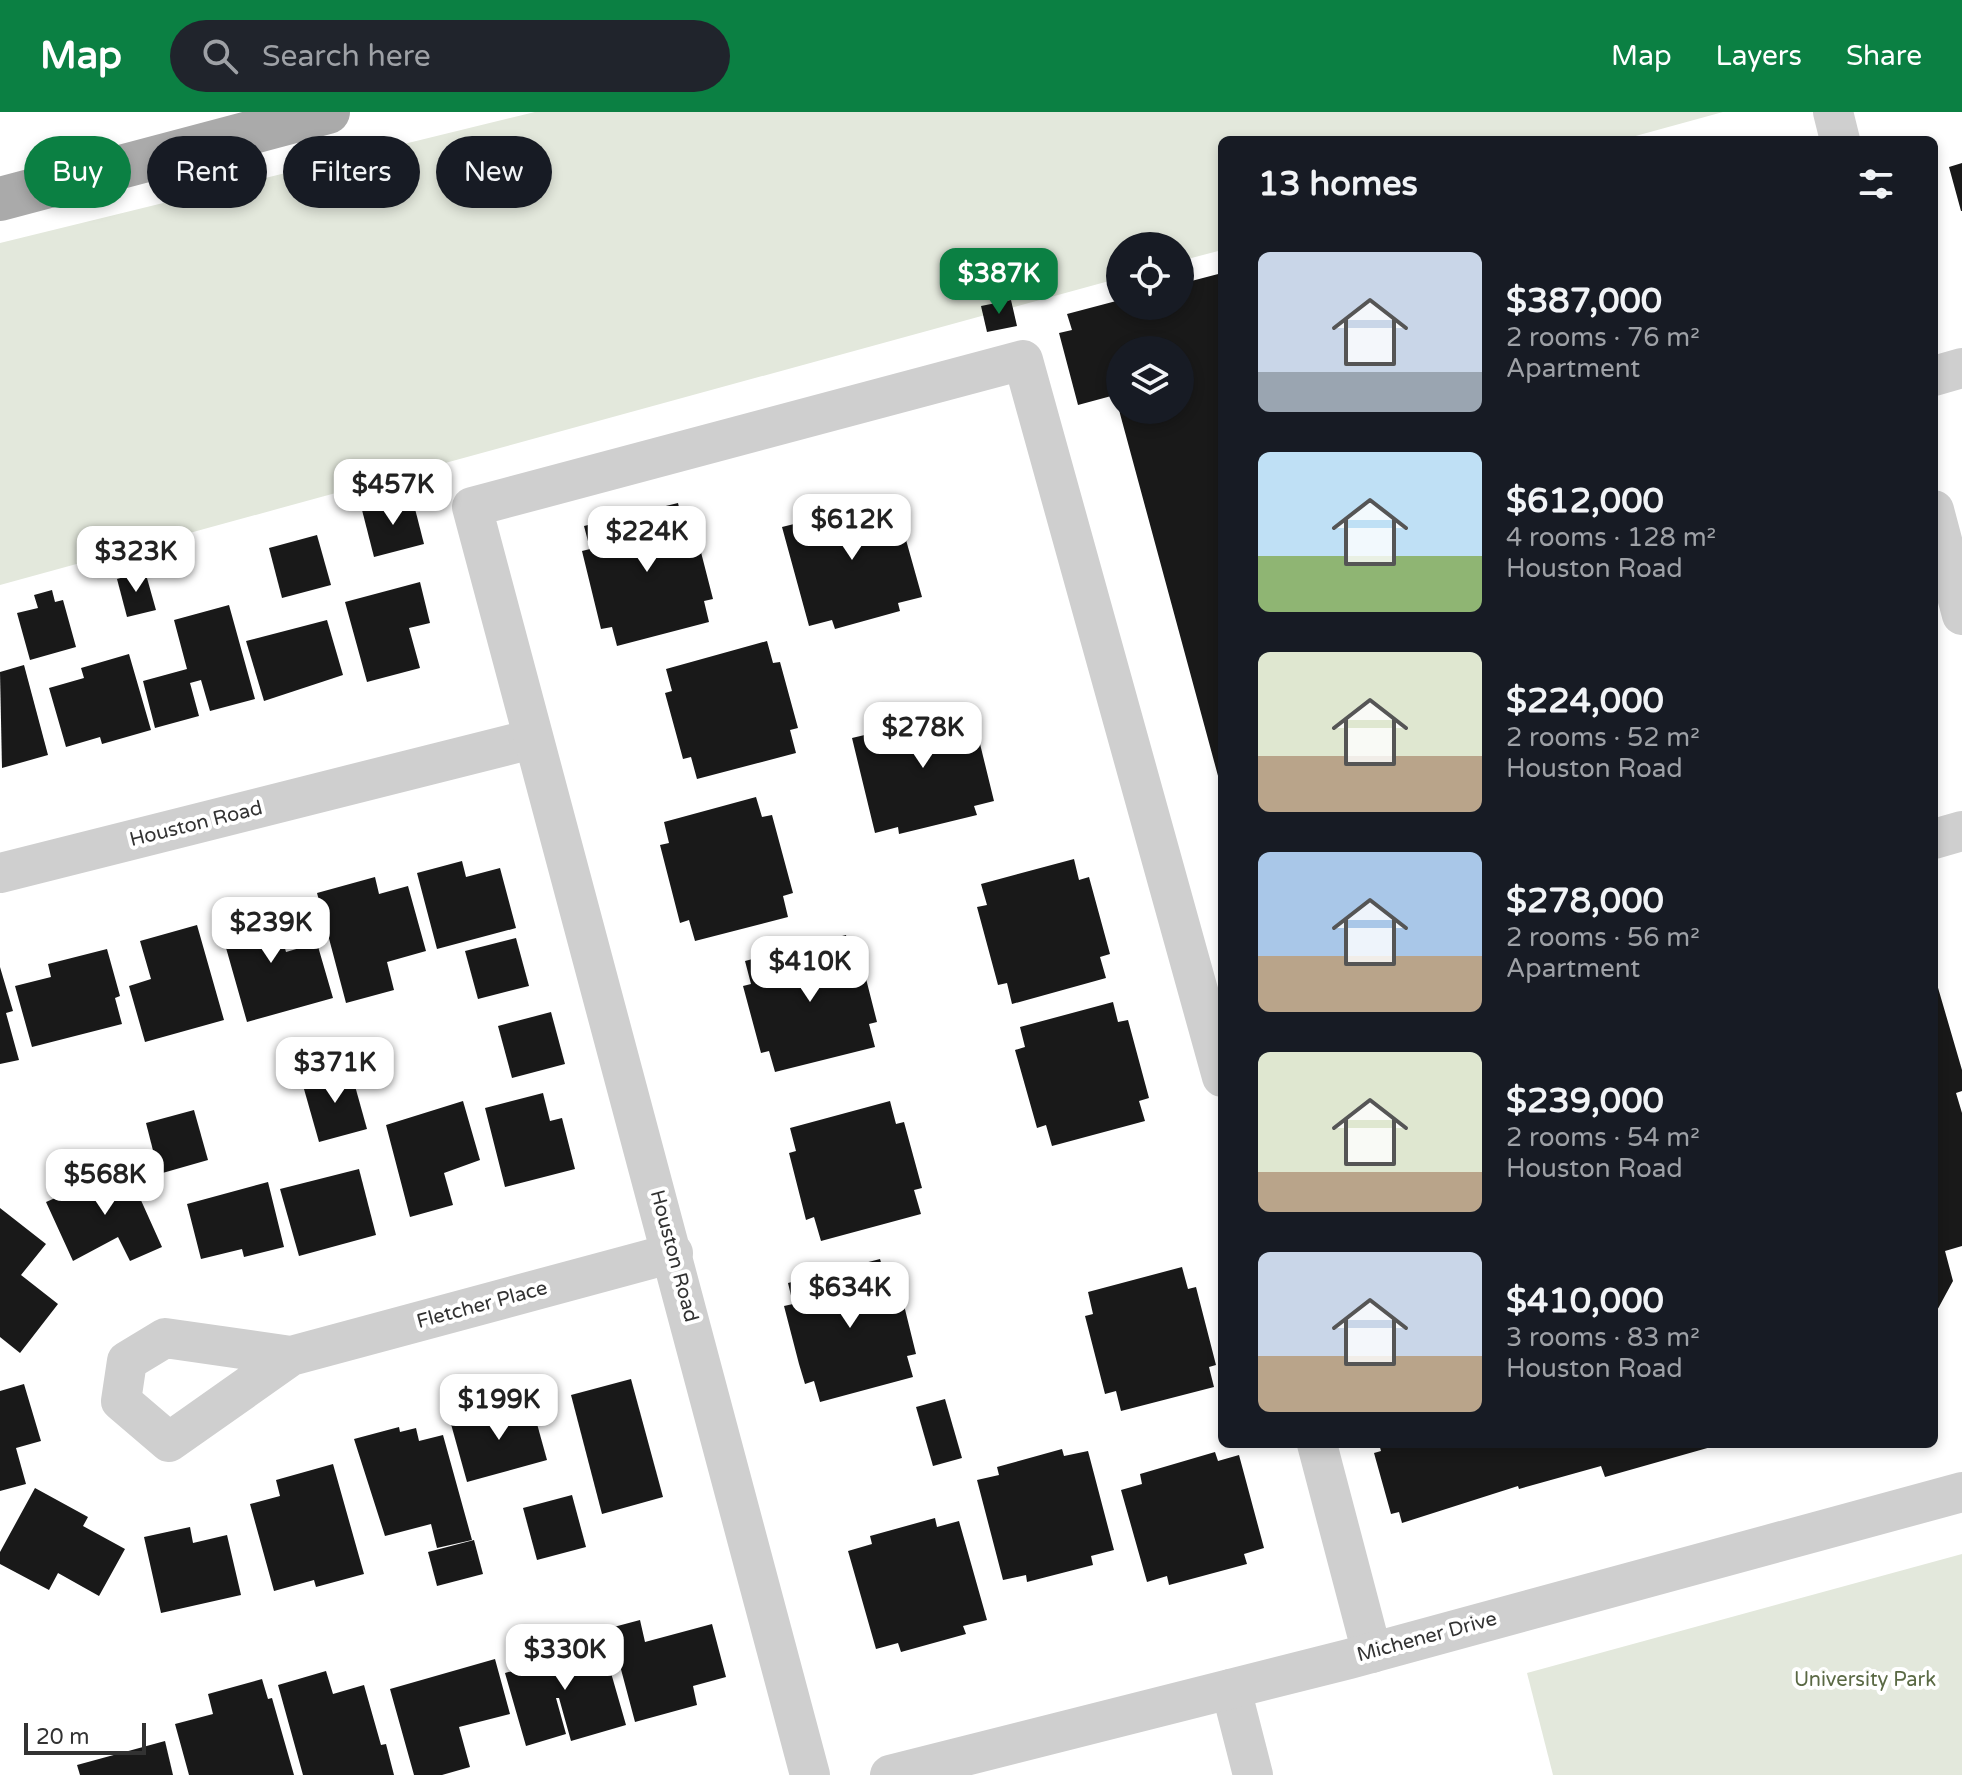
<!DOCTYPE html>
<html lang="en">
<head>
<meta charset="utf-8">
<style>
  :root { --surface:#171b24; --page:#20242c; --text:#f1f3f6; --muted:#9ea1a6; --accent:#0b8043 }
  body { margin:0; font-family:"Varela Round",sans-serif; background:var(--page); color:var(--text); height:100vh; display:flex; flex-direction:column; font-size:30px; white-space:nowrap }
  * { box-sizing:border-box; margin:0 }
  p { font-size:26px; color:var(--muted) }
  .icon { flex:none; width:44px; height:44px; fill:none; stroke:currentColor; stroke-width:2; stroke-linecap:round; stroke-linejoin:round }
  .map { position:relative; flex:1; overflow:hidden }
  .details { position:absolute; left:1218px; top:24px; width:720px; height:1312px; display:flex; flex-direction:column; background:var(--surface); border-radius:12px; box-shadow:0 4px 12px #0003 }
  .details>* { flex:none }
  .top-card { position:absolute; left:24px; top:24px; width:760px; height:72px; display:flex; gap:16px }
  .fabs { position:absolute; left:1106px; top:120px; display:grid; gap:16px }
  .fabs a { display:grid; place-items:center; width:88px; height:88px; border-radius:50%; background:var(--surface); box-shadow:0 4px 12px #0003; font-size:40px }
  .scale { position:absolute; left:24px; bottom:20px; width:122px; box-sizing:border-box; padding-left:8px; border:4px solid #323232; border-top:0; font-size:22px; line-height:28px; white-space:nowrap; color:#323232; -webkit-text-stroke:6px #fff; paint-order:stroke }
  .price { position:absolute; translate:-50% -68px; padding:0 18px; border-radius:16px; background:#fff; color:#222; font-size:26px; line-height:52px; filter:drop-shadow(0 2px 4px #0008) }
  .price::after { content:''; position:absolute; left:50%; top:48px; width:24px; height:18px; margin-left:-12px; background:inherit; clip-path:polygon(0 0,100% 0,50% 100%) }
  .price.current { background:var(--accent); color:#fff }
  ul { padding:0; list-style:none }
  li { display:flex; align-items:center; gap:24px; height:200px; padding:0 40px }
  li span { display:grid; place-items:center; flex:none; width:224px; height:160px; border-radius:12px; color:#555 }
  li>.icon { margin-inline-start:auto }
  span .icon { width:96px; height:96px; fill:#fffc; stroke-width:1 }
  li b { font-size:34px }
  h2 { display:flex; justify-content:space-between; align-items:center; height:96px; padding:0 40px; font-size:34px }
  .chip { padding:0 28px; border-radius:36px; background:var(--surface); box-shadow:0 4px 12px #0003; font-size:28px; line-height:72px }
  .chip.current { background:var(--accent); color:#fff }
  header { display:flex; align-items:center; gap:48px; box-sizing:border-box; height:112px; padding:0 40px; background:var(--accent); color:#fff }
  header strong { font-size:38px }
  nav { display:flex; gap:44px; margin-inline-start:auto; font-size:28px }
  .search { width:560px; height:72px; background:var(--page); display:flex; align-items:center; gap:20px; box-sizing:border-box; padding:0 28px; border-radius:44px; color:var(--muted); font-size:30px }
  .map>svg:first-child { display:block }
  .green { fill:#e3e8dc }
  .building { fill:#191919 }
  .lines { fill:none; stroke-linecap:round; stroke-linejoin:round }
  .minor { stroke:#cfcfcf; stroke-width:40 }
  .major { stroke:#aaa; stroke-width:44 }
  .labels { text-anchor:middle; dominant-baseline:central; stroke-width:8; stroke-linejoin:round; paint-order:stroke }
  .street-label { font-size:20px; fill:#323232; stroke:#fff }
  .park-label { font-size:20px; fill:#5a6944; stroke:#fff }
</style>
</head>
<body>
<header>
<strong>Map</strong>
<div class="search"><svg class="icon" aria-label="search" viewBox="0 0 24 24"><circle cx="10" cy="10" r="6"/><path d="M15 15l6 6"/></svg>Search here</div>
<nav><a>Map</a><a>Layers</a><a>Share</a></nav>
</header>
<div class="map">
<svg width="1962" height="1663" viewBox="0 0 1962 1663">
  <rect width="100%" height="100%" fill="#fff"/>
  <!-- green -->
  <g class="green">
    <path d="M535 0H1723L1621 28H1222V138L1180 149V134H1120V166L0 473V131Z"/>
    <path d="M1962 1442V1663H1553L1527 1561Z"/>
  </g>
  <!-- building -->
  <g class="building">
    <path d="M1962 51V99H1961L1949 55Z"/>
    <path d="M1222 161V675H1221L1119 298H1180V238H1120V296L1115 283 1078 293 1059 221 1072 218 1067 202 1120 188V194H1180V172Z"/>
    <path d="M1011 188 1017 214 987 220 981 194Z"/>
    <path d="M869 383 871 391 894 385 922 485 898 491 900 499 835 517 832 508 809 514 782 415 806 409 804 401Z"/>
    <path d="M412 385 424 432 374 445 362 398Z"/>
    <path d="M678 391 683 412 693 409 713 487 704 489 709 510 617 534 612 515 601 517 582 439 590 437 584 414Z"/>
    <path d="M317 423 331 473 282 486 269 436Z"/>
    <path d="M145 459 156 498 127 505 117 467Z"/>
    <path d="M420 470 430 511 409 516 420 556 367 570 345 490Z"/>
    <path d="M52 478 55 490 63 488 76 535 30 548 17 501 38 496 34 483Z"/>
    <path d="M229 493 255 587 210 599 201 568 190 571 199 604 155 616 143 569 187 557 174 508Z"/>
    <path d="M327 508 343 563 264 589 246 529Z"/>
    <path d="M767 529 773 551 780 550 798 616 790 618 796 641 697 667 691 645 683 647 665 581 672 579 666 557Z"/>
    <path d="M129 542 151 618 102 632 100 625 66 635 49 576 84 566 81 556Z"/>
    <path d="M24 553 48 643 2 656 0 560Z"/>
    <path d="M949 592 951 600 971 595 994 689 974 694 977 703 899 722 898 715 875 721 852 626 873 621 871 612Z"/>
    <path d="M756 685 762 705 772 703 793 781 783 784 788 805 695 829 689 808 680 811 660 733 669 731 664 710Z"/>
    <path d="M1074 747 1079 768 1089 765 1110 842 1100 845 1106 866 1012 892 1007 871 998 873 977 795 987 793 981 772Z"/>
    <path d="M462 749 466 765 500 756 516 816 437 837 417 761Z"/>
    <path d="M375 765 379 782 408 774 426 839 387 850 394 878 346 891 317 781Z"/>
    <path d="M272 789 286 840 317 831 333 886 247 910 217 804Z"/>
    <path d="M197 813 224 908 145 930 129 874 151 867 140 829Z"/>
    <path d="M846 823 851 845 860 843 877 910 869 912 875 935 775 960 769 939 761 941 743 874 751 872 745 849Z"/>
    <path d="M516 826 529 874 478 887 465 839Z"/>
    <path d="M107 837 120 884 115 886 122 912 32 935 15 874 51 865 48 852Z"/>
    <path d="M0 855 13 899 6 901 19 948 0 952Z"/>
    <path d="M1934 862 1962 958V979L1956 981 1962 1001V1134L1945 1139 1953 1169 1934 1204Z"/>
    <path d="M1113 890 1118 910 1128 908 1149 986 1139 989 1145 1009 1052 1034 1046 1013 1037 1016 1015 938 1025 935 1020 915Z"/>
    <path d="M551 900 565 952 512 966 498 914Z"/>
    <path d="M350 956 367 1017 319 1030 302 970Z"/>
    <path d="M543 981 550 1009 562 1006 575 1057 505 1075 485 996Z"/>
    <path d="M463 989 480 1048 444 1061 453 1093 410 1105 386 1013Z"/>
    <path d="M890 989 896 1012 904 1010 922 1076 914 1078 921 1102 821 1129 814 1105 806 1108 789 1041 796 1039 790 1016Z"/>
    <path d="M194 998 208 1048 159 1062 146 1011Z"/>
    <path d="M126 1055 162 1135 130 1149 118 1125 73 1149 46 1090Z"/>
    <path d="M359 1057 376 1123 299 1144 280 1077Z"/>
    <path d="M268 1070 284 1135 244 1145 242 1137 201 1147 187 1092Z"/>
    <path d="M0 1096 46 1132 21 1163 58 1192 20 1241 0 1225Z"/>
    <path d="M880 1147 886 1167 896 1165 901 1181 916 1242 907 1244 913 1265 820 1290 814 1269 805 1272 799 1252 784 1194 793 1192 788 1171Z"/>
    <path d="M1182 1155 1188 1177 1196 1175 1216 1253 1209 1255 1214 1275 1121 1299 1116 1279 1105 1282 1085 1204 1093 1202 1088 1180Z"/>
    <path d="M631 1267 663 1385 602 1402 571 1283Z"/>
    <path d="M24 1272 41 1329 16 1336 26 1372 0 1379V1279Z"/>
    <path d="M945 1287 962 1346 933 1354 916 1295Z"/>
    <path d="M531 1290 547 1348 467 1370 451 1312Z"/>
    <path d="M399 1315 400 1320 416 1316 419 1329 443 1323 472 1428 437 1436 431 1412 385 1424 354 1327Z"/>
    <path d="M1379 1332H1718V1333L1605 1365 1601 1354 1519 1377 1518 1374 1402 1411 1399 1400 1391 1402 1374 1341 1381 1339Z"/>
    <path d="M1062 1337 1064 1344 1088 1339 1114 1438 1091 1444 1093 1453 1027 1470 1026 1463 1003 1468 977 1368 999 1363 997 1355Z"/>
    <path d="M1215 1340 1218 1349 1239 1343 1264 1436 1244 1442 1247 1452 1169 1473 1167 1464 1147 1470 1121 1378 1142 1372 1140 1362Z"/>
    <path d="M333 1352 364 1462 316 1475 314 1468 274 1479 250 1392 280 1384 276 1368Z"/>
    <path d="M35 1376 88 1405 83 1414 125 1437 99 1484 58 1461 49 1478 0 1452V1440Z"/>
    <path d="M572 1383 586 1435 537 1448 523 1396Z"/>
    <path d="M935 1406 937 1415 959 1409 987 1508 963 1514 966 1522 901 1540 898 1531 876 1537 848 1439 872 1432 870 1424Z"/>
    <path d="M190 1415 193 1431 227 1423 241 1483 161 1501 144 1425Z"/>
    <path d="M474 1428 483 1462 437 1474 428 1440Z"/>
    <path d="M640 1508 645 1530 712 1512 726 1565 693 1574 697 1593 635 1610 610 1516Z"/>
    <path d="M574 1518 580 1540 603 1533 626 1613 571 1629 559 1586H556L566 1622 526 1634 505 1561 537 1552 531 1531Z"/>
    <path d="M495 1547 510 1602 459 1615 470 1655 442 1663H414L390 1577Z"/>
    <path d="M326 1559 333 1582 364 1573 381 1633 386 1632 394 1663H303L278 1573Z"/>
    <path d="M262 1567 268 1587 272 1586 294 1663H189L175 1612 213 1602 208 1582Z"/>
    <path d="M165 1629 173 1663H80L77 1653Z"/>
  </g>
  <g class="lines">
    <!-- minor -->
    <g class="minor">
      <path d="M1833 0 1840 28"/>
      <path d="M1934 264 1962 256"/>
      <path d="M1934 398 1962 503"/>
      <path d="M1934 727 1962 719"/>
      <path d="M0 761 532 627"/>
      <path d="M291 1244 165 1226 127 1249 121 1289 169 1330 291 1244 673 1141"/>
      <path d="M1317 1332 1372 1541"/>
      <path d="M1231 1577 1253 1663"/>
      <path d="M810 1663 472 395 1023 248 1222 965"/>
      <path d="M890 1663 1349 1547 1962 1380"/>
    </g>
    <!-- major -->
    <path class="major" d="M0 87 328 0"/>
  </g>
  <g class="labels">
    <!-- street labels -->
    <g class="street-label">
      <text transform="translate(196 712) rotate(-14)">Houston Road</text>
      <text transform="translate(674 1144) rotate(75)">Houston Road</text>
      <text transform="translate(482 1193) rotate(-15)">Fletcher Place</text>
      <text transform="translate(1427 1525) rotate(-15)">Michener Drive</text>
    </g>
    <!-- park labels -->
    <g class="park-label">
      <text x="1865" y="1568">University Park</text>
    </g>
  </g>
</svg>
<div class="fabs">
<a><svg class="icon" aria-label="locate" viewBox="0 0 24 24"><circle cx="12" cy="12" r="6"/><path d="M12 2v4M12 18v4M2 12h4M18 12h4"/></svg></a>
<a><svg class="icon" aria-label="layers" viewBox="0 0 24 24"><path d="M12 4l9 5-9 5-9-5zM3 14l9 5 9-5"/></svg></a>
</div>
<div class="scale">20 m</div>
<b class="price current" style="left:999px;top:204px">$387K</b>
<b class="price" style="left:393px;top:415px">$457K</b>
<b class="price" style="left:852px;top:450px">$612K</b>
<b class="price" style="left:647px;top:462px">$224K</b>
<b class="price" style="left:136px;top:482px">$323K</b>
<b class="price" style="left:923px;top:658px">$278K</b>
<b class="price" style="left:271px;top:853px">$239K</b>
<b class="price" style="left:810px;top:892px">$410K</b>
<b class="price" style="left:335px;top:993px">$371K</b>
<b class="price" style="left:105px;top:1105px">$568K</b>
<b class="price" style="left:850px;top:1218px">$634K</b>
<b class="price" style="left:499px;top:1330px">$199K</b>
<b class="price" style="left:565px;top:1580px">$330K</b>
<div class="top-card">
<a class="chip current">Buy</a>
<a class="chip">Rent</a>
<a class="chip">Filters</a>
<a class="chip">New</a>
</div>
<section class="details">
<h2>13 homes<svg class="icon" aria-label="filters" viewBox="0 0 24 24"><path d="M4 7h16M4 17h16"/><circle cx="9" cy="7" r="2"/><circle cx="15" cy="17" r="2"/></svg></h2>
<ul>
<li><span style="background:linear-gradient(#c9d6e8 75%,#9aa5b1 0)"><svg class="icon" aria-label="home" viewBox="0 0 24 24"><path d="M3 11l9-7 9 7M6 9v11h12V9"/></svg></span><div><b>$387,000</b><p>2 rooms · 76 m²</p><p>Apartment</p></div></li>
<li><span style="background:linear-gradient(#bfe0f5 65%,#8fb573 0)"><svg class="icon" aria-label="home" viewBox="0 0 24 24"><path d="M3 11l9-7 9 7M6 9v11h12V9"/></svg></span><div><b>$612,000</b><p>4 rooms · 128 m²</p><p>Houston Road</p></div></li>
<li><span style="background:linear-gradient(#dfe7d0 65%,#b9a48a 0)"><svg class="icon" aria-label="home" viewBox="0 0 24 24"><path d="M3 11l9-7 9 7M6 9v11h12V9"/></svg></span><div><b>$224,000</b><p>2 rooms · 52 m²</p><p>Houston Road</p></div></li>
<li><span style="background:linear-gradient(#a9c7e8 65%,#b9a48a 0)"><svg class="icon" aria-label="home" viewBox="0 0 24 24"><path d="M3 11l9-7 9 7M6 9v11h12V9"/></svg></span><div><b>$278,000</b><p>2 rooms · 56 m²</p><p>Apartment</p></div></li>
<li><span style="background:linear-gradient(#dfe7d0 75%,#b9a48a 0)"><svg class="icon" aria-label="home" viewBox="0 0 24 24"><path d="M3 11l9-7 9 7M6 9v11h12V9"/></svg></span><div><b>$239,000</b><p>2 rooms · 54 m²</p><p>Houston Road</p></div></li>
<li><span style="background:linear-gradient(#c9d6e8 65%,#b9a48a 0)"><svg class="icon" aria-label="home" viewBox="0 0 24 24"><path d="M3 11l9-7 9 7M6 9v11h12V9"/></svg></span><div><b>$410,000</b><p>3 rooms · 83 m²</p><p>Houston Road</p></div></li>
</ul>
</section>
</div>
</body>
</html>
